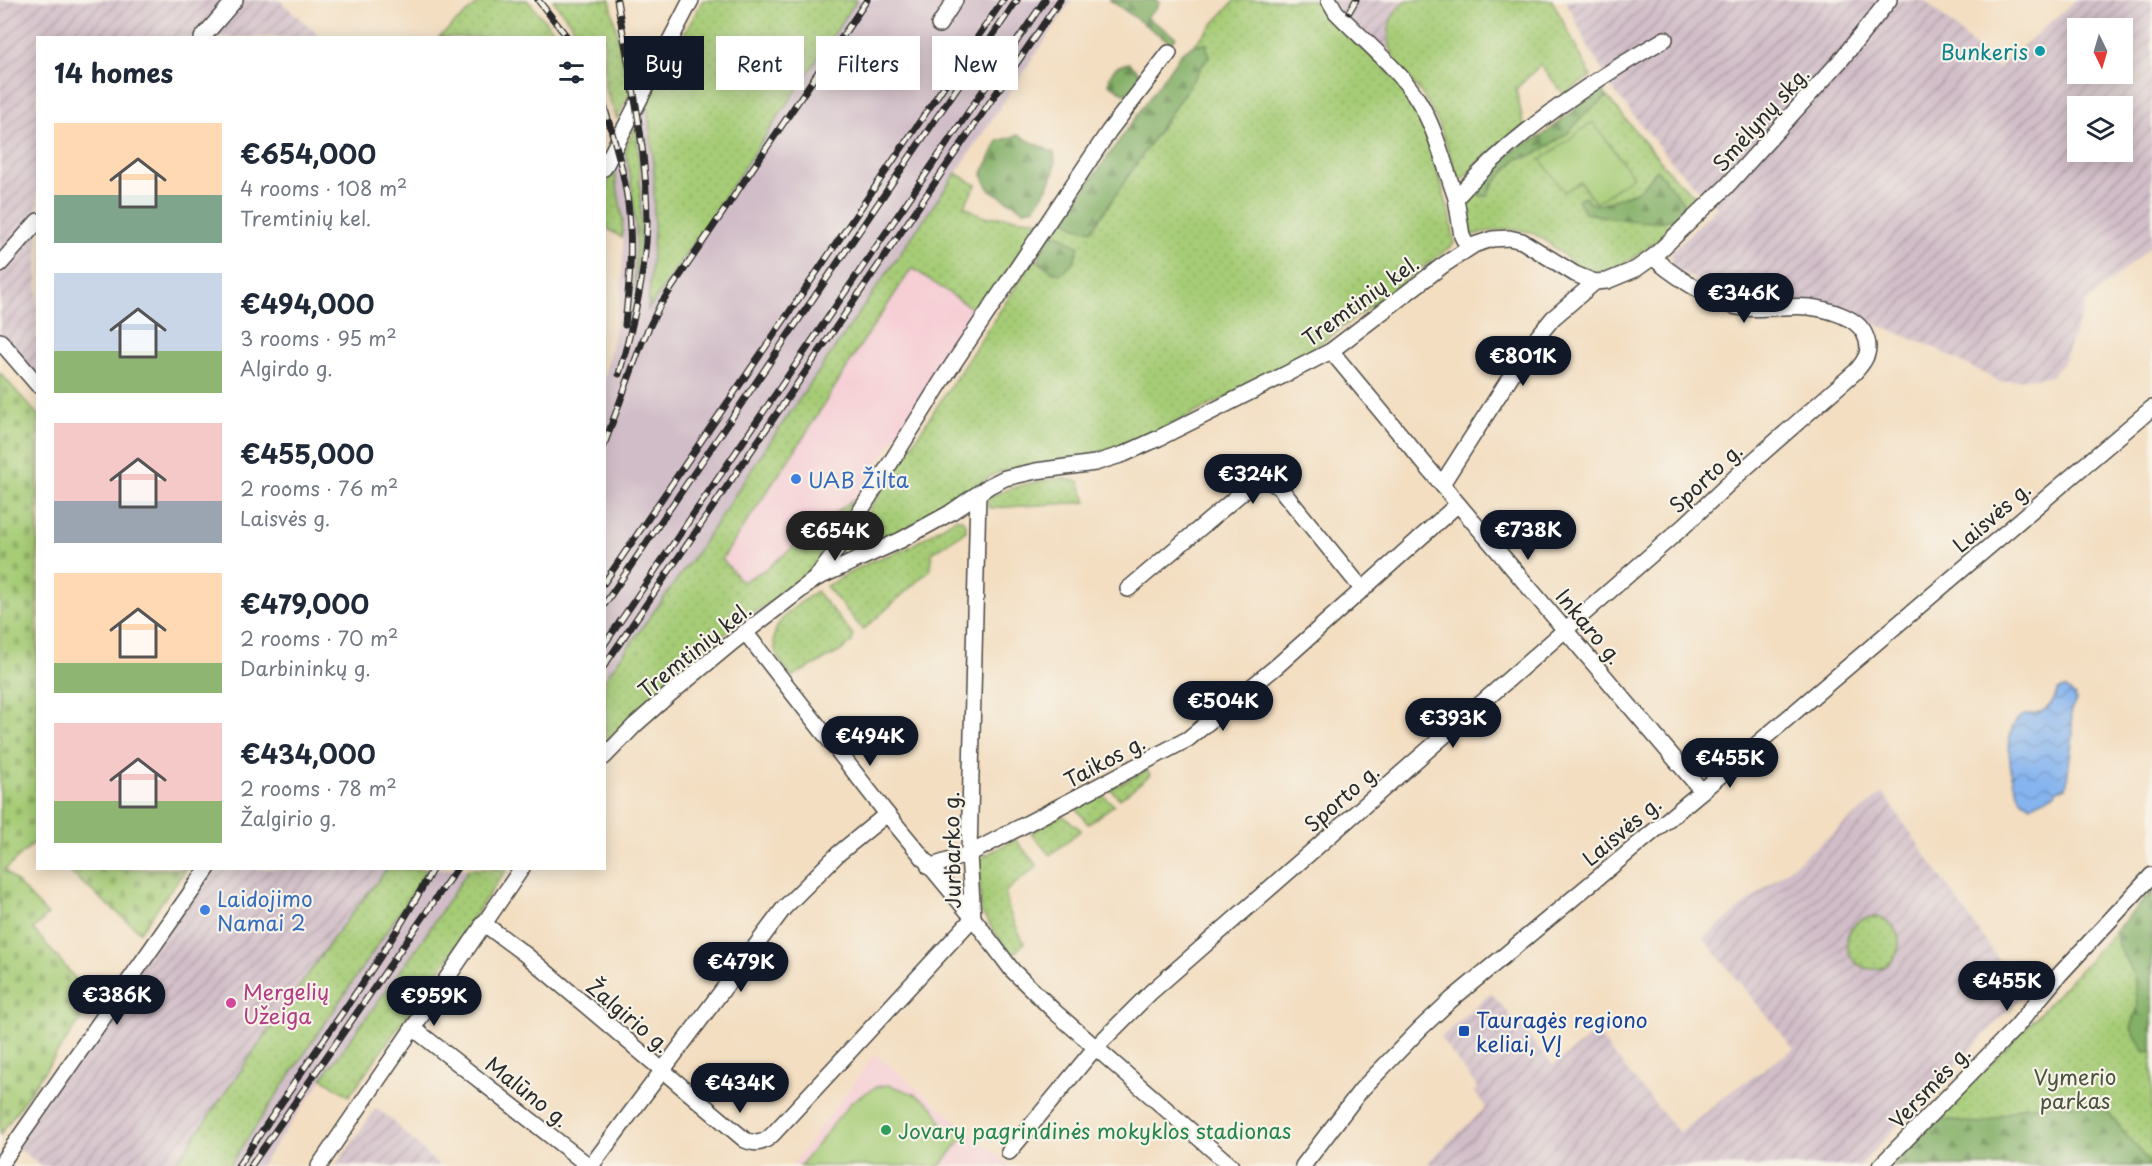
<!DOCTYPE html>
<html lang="en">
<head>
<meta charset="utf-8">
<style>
  :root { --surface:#fff; --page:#f2f2f3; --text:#1f2937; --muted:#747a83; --accent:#111827 }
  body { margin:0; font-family:"Playpen Sans",sans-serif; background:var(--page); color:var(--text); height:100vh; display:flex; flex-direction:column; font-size:22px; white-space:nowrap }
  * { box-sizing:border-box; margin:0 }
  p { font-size:20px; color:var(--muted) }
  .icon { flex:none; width:33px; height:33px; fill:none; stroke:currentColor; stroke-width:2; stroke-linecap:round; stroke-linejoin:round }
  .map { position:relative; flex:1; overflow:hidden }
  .drawer { position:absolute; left:36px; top:36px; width:570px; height:834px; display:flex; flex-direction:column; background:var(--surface); border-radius:0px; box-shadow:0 3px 15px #0003 }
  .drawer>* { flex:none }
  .guide { position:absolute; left:624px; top:36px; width:570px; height:54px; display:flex; gap:12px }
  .needle { width:39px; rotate:175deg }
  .buttons { position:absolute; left:2067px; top:18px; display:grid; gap:12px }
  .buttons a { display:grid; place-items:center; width:66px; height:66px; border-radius:0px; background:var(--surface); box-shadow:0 3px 15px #0003; font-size:30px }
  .price { position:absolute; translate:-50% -51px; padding:0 14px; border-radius:21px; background:var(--accent); color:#fff; font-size:20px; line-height:39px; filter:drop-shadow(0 2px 3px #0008) }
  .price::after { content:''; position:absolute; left:50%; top:36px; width:18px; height:14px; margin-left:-9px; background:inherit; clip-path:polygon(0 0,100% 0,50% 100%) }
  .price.current { background:#222; color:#fff }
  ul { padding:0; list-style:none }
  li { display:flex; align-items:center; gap:18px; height:150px; padding:0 18px }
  li span { display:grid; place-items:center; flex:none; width:168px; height:120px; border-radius:0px; color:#555 }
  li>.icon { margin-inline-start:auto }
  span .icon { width:72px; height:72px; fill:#fffc; stroke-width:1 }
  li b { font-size:26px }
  h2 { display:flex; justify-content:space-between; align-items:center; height:72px; padding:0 18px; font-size:26px }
  .pill { padding:0 21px; border-radius:0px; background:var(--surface); box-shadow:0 3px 15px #0003; font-size:21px; line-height:54px }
  .pill.current { background:var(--accent); color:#fff }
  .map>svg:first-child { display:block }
  .built { fill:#f6cfd5 }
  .industrial { fill:url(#industrial-furrows); fill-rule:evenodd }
  .railway { fill:#d1bdc8 }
  .grass { fill:url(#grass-dots); stroke:#687c50; stroke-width:1.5 }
  .forest { fill:url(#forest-firs); stroke:#586e49; stroke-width:1.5 }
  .cemetery { fill:url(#cemetery-stones); stroke:#687c50; stroke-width:1.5 }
  .garden { fill:#a6cc76; stroke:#687c50; stroke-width:1.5 }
  .water { fill:url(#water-waves); stroke:#58708d; stroke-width:1.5 }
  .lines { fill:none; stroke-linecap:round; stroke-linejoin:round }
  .street-casing { stroke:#494642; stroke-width:18 }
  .street { stroke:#fff; stroke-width:15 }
  .rail-casing { stroke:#2b2b2b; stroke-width:7 }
  .rail { stroke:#f7f3e8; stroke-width:4.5; stroke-dasharray:14; stroke-linecap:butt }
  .culture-dot { fill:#0f9aa8; stroke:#f7f3e8; stroke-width:2 }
  .shop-dot { fill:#3f7fe0; stroke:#f7f3e8; stroke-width:2 }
  .hotel-dot { fill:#d1479c; stroke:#f7f3e8; stroke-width:2 }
  .transit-dot { fill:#1a4fb4; stroke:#f7f3e8; stroke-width:2 }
  .leisure-dot { fill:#2e9e5b; stroke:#f7f3e8; stroke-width:2 }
  .labels { text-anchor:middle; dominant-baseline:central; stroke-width:4.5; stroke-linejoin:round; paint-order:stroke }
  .culture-label { font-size:21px; fill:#0d838f; stroke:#f7f3e8; text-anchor:end }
  .street-label { font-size:21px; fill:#2b2b2b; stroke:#f7f3e8 }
  .shop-label { font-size:21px; fill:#366cbe; stroke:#f7f3e8; text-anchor:start }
  .hotel-label { font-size:21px; fill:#b23c85; stroke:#f7f3e8; text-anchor:start }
  .transit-label { font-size:21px; fill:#164399; stroke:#f7f3e8; text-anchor:start }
  .park-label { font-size:21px; fill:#4a533e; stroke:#f7f3e8 }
  .leisure-label { font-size:21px; fill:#27864d; stroke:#f7f3e8; text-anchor:start }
</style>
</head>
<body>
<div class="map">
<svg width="2152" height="1166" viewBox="0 0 2152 1166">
  <defs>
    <pattern id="industrial-furrows" width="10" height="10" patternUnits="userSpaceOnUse" patternTransform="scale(1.5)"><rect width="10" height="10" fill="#d1bdc8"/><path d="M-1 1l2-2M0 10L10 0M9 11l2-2" fill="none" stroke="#aa9aa3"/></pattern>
    <pattern id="grass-dots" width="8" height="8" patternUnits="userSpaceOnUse" patternTransform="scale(1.5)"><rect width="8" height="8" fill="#a6cc76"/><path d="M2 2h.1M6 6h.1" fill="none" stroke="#8faf66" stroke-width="1.8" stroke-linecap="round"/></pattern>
    <pattern id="forest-firs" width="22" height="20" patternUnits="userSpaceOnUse" patternTransform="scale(1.5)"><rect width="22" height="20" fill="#84b067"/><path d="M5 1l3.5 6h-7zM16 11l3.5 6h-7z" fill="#6c8f55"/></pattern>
    <pattern id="cemetery-stones" width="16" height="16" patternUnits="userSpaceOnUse" patternTransform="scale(1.5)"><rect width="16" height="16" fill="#a6cc76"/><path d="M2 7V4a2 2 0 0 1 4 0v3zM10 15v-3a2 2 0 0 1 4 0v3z" fill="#8faf66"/></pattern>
    <pattern id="water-waves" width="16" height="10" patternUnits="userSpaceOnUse" patternTransform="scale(1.5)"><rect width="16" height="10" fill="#85b4ef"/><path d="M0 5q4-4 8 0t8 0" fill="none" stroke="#6d93c2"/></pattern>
  </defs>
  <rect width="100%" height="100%" fill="#f7f3e8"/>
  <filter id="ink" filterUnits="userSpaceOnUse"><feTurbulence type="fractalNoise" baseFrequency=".0167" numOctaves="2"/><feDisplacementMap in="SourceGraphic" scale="12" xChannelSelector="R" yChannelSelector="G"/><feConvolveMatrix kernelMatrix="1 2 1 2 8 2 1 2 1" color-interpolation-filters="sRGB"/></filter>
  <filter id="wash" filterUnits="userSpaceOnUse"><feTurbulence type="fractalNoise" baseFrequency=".008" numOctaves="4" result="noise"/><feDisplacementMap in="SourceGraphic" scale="24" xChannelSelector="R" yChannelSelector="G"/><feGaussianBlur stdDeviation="1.35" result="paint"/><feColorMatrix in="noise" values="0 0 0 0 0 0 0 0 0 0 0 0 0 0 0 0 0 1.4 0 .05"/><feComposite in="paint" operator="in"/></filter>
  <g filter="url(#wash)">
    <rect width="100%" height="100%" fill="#f3dec1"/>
    <!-- built -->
    <g class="built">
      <path d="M912 268 979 313 853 499 766 570 741 583 722 559 803 438 862 343Z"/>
      <path d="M875 1054 1011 1166H792Z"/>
    </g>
    <!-- industrial -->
    <g class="industrial">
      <path d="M0 0H279L321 37 38 38 37 385 0 341Z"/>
      <path d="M1329 0H1407L1396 8 1388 25 1389 50 1380 57Z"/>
      <path d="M1566 0H1925L1998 68 2076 0H2152V245L2087 302 2062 364 2051 376 2000 382 1935 348 1832 307 1753 302 1727 297 1672 267 1671 252 1717 207 1677 168 1616 94 1586 43ZM2078 28H2122V74H2078ZM2078 106H2122V152H2078Z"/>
      <path d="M1883 793 2023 995 1859 1166H1433L1428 1162 1486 1107 1474 1092 1478 1088 1440 1038 1491 993 1553 1065 1596 1033 1679 1133 1729 1093 1794 1049 1703 938Z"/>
      <path d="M208 869H387L339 930 174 1166H41L14 1145Z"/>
      <path d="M376 1108 387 1116 439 1166H336Z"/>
    </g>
    <!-- railway -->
    <g class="railway">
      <path d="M857 0H1072L934 206 765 449 702 545 605 679 604 381 621 297 623 251V221L614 169 625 149 631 182 636 228 635 285 641 226V174L636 125 647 102 654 164V230L648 309Z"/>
      <path d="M426 869H469L415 951 260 1166H229L413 892Z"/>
    </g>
    <!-- grass -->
    <g class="grass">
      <path d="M482 0H527L559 37H439Z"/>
      <path d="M553 0H610L630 93 617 119 605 87 604 38 581 37Z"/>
      <path d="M703 0H857L648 310 654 230V164L647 102Z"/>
      <path d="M1235 0H1319L1325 12 1333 22 1360 44 1398 82 1424 124 1451 219 1454 244 1320 344 1295 360 1227 397 1158 431 1106 452 1006 470 993 475C969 489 880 552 856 546L854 543 865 516 1034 259 1050 270 1060 235 1051 234 1064 218 1076 227 1092 229 1209 56 1206 43 1194 45Z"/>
      <path d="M1407 0H1552L1591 76 1564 94 1540 65 1516 89 1524 127 1481 160 1463 179 1458 178C1448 150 1440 121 1424 97 1408 72 1389 67 1389 34 1388 19 1395 9 1407 0Z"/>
      <path d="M1607 97 1671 174 1699 201C1677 222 1626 275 1594 271 1584 270 1577 265 1569 259 1559 252 1550 243 1540 237 1519 224 1494 230 1472 235 1465 221 1466 205 1476 192L1481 196H1487L1495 182 1517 159 1536 154 1568 133 1586 113Z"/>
      <path d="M636 125C641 181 644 236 634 291L636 228 631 182 625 149Z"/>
      <path d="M614 169 623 221 622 238 605 227V188Z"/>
      <path d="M956 173 976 185 964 206 984 217H1005L1041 221 979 313 912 268 862 343 803 438 722 559 742 582 766 569 853 499C840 526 825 554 805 576 791 592 756 610 738 624 691 660 644 699 605 743V679L702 545 765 449Z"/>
      <path d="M1061 478 1079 482 1087 502 991 508 988 506 987 499C1012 486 1034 481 1061 478Z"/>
      <path d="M955 519H962L966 524V531L932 553 931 569 863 630 826 586 870 562 908 548Z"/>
      <path d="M816 591 853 635 852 642 839 652 791 677C786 669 779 661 776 653 766 621 795 608 816 591Z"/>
      <path d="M1147 770 1150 775 1120 799 1110 789Z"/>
      <path d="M1101 794 1114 805 1088 824 1076 808Z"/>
      <path d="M1062 815 1081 830 1050 855 1031 833Z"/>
      <path d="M1015 839 1037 866 1005 892 1010 913 1024 943 1012 956 981 912 979 859Z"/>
      <path d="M387 869H426L413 892 229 1166H174L339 930Z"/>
      <path d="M469 869H507L484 901 454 950 349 1096 322 1078 415 951Z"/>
      <path d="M2152 892V1166H1893L2038 1015Z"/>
      <circle cx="1873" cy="943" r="26"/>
    </g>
    <!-- forest -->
    <g class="forest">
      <path d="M1110 0H1157L1159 3 1155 10 1146 17 1176 37 1171 43Z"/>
      <path d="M1206 43 1209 56 1092 230 1076 227 1064 218 1182 52 1194 45Z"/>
      <path d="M1129 63 1139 72C1140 82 1135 90 1125 94L1109 84C1109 70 1117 65 1129 63Z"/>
      <path d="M1601 88 1607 97 1586 113 1568 133 1536 154 1517 159 1495 182 1487 196H1481L1476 192C1489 174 1502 157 1521 145 1528 141 1536 140 1543 135 1563 120 1581 103 1601 88Z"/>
      <path d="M1018 135 1054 153C1058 175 1046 190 1034 208L1024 210 990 190 982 175 998 141Z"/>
      <path d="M1657 170 1685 204C1681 208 1678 215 1673 218 1657 227 1603 217 1585 213L1578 200 1584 196 1592 204 1599 205 1638 191Z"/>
      <path d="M1051 234 1060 235 1079 247 1074 261 1060 274 1050 270 1039 260 1040 252Z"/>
      <path d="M2152 892V1052L2144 1051 2131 1029 2138 1006 2134 975 2118 946 2116 930Z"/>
      <path d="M2102 1104 2152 1166H1893L1939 1118 1981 1124 2024 1106Z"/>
    </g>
    <!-- cemetery -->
    <g class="cemetery">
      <path d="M0 373 38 415 37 844 35 842 5 870 48 915 33 929 94 1000 0 1135Z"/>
      <path d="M66 869H186L140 932Z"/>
    </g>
    <!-- garden -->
    <g class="garden">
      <path d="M1593 122 1633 176 1596 203 1580 182 1564 192 1541 160Z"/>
      <path d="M888 1085C917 1093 939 1102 945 1134L954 1125 965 1135 940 1166H800L852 1101 876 1087Z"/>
    </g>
    <!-- water -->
    <path class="water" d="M2065 688 2075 696 2076 701 2071 710 2073 734 2066 788 2057 790 2055 794 2030 806C2027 803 2022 801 2020 797 2010 781 2004 737 2016 721 2029 705 2044 726 2058 690Z"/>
  </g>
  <g filter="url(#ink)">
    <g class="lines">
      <defs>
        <g id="street">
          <path d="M1329 0 1336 12C1361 38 1400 70 1418 100 1436 129 1444 165 1456 198"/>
          <path d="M939 25 955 0"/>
          <path d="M202 38 235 0"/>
          <path d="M604 168 691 0"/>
          <path d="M1468 248 1462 236 1456 198C1512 134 1591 81 1665 39"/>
          <path d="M0 264 38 221"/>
          <path d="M0 341 38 385"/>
          <path d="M1331 351 1458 504 1702 791"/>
          <path d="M1442 484 1530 346 1553 318 1595 282"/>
          <path d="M978 494 969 854 973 918 1012 970 1055 1012 1231 1166"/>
          <path d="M816 578 831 558 941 382 1109 131 1169 53"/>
          <path d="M1128 589 1252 484C1263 479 1269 480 1279 487L1363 590"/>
          <path d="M604 757 635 725 670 694 734 641 815 579 901 540 950 513 989 486 1005 478 1036 471 1095 463 1124 454 1159 438 1292 371 1331 351 1442 266 1474 245 1492 239 1509 238 1522 241 1575 274 1595 282 1607 281 1636 269 1653 257 1726 187 1840 61 1889 0"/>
          <path d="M929 867 969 854 1188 739 1277 666 1458 504"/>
          <path d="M483 923 526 955 745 1140C757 1145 764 1143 773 1134L973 918 887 814 745 632"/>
          <path d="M413 1028 589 1166"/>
          <path d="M1009 1152 1095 1048 1151 992 1684 526 1742 471 1855 372C1866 360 1872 350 1865 335 1858 317 1827 309 1809 307 1782 304 1754 314 1727 304 1706 296 1668 272 1653 257"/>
          <path d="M0 1165 208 868"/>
          <path d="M319 1166 522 868"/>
          <path d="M591 1166 784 908 838 854 887 814"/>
          <path d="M1303 1166 1361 1090 1421 1028 1451 1000 1702 791 2152 408"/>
          <path d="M1880 1166 2016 1027 2060 974 2152 875"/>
        </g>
      </defs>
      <!-- street casing -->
      <use href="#street" class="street-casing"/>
      <!-- street -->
      <use href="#street" class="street"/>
      <defs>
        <g id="rail">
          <path d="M538 0 568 38"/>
          <path d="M617 0C630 74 647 146 647 222 646 273 633 325 619 374"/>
          <path d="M1349 12 1356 0"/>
          <path d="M604 106C616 145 629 187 630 228 632 261 628 293 625 325"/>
          <path d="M604 445 642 342 660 305 867 0"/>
          <path d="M604 583 1003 0"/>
          <path d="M604 605 1017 0"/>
          <path d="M604 645 1045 0"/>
          <path d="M604 666 1060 0"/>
          <path d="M288 1092C337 1019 391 947 433 868"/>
          <path d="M238 1166 293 1086"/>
          <path d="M251 1166 457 868"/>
        </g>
      </defs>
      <!-- rail casing -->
      <use href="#rail" class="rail-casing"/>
      <!-- rail -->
      <use href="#rail" class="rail"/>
    </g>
  </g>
  <!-- markers -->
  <circle class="culture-dot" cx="2040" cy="51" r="6"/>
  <g class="shop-dot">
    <circle cx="796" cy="479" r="6"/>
    <circle cx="205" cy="910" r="6"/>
  </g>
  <circle class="hotel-dot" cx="231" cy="1003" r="6"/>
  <rect class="transit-dot" x="1458" y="1025" width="12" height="12" rx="3"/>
  <circle class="leisure-dot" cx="886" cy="1130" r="6"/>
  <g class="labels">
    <!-- culture labels -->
    <g class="culture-label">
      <text x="2028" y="51">Bunkeris</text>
    </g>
    <!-- street labels -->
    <g class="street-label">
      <text transform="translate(1760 118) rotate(-48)">Smėlynų skg.</text>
      <text transform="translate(1360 300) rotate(-36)">Tremtinių kel.</text>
      <text transform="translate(1705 477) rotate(-43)">Sporto g.</text>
      <text transform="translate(1991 516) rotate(-41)">Laisvės g.</text>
      <text transform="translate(1590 626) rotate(50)">Inkaro g.</text>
      <text transform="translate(694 649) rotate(-39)">Tremtinių kel.</text>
      <text transform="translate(1104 760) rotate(-28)">Taikos g.</text>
      <text transform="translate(1341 797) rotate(-41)">Sporto g.</text>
      <text transform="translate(1621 830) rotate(-40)">Laisvės g.</text>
      <text transform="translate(951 850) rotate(-91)">Jurbarko g.</text>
      <text transform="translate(629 1015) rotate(40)">Žalgirio g.</text>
      <text transform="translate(1929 1086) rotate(-46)">Versmės g.</text>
      <text transform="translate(528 1091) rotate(38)">Malūno g.</text>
    </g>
    <!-- shop labels -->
    <g class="shop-label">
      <text x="808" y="479">UAB Žilta</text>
      <text x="217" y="898">Laidojimo<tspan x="217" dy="24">Namai 2</tspan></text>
    </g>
    <!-- hotel labels -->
    <g class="hotel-label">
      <text x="243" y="991">Mergelių<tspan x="243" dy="24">Užeiga</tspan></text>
    </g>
    <!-- transit labels -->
    <g class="transit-label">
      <text x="1476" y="1019">Tauragės regiono<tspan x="1476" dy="24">keliai, VĮ</tspan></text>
    </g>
    <!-- park labels -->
    <g class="park-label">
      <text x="2075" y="1076">Vymerio<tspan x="2075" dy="24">parkas</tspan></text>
    </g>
    <!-- leisure labels -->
    <g class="leisure-label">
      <text x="898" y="1130">Jovarų pagrindinės mokyklos stadionas</text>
    </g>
  </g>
</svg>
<div class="buttons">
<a><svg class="needle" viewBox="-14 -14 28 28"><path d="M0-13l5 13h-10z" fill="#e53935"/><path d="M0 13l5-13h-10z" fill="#747a83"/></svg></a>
<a><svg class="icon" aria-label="layers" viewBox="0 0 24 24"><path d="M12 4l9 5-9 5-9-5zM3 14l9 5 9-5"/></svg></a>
</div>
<b class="price" style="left:1744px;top:324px">€346K</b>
<b class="price" style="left:1523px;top:387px">€801K</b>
<b class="price" style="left:1253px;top:505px">€324K</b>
<b class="price" style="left:1528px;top:561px">€738K</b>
<b class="price current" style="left:835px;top:562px">€654K</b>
<b class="price" style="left:1223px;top:732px">€504K</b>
<b class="price" style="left:1453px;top:749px">€393K</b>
<b class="price" style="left:870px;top:767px">€494K</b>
<b class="price" style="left:1730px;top:789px">€455K</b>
<b class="price" style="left:741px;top:993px">€479K</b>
<b class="price" style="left:2007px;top:1012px">€455K</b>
<b class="price" style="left:117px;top:1026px">€386K</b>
<b class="price" style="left:434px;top:1027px">€959K</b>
<b class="price" style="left:740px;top:1114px">€434K</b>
<div class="guide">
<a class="pill current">Buy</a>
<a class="pill">Rent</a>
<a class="pill">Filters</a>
<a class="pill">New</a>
</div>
<section class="drawer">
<h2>14 homes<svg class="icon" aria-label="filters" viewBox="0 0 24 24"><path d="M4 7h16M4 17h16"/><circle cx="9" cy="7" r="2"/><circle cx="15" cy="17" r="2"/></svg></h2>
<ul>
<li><span style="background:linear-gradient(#ffd9b3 60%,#7fa58c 0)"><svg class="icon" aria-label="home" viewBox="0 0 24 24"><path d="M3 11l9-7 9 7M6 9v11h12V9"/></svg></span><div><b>€654,000</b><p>4 rooms · 108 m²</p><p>Tremtinių kel.</p></div></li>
<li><span style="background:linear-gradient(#c9d6e8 65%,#8fb573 0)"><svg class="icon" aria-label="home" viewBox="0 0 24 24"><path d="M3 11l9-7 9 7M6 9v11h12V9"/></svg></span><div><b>€494,000</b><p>3 rooms · 95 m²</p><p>Algirdo g.</p></div></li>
<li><span style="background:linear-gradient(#f6c9c9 65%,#9aa5b1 0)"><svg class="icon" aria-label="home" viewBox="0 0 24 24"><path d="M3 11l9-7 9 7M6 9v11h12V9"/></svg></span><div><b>€455,000</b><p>2 rooms · 76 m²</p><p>Laisvės g.</p></div></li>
<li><span style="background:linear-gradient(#ffd9b3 75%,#8fb573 0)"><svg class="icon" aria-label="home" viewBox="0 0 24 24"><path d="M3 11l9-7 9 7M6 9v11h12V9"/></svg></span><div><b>€479,000</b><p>2 rooms · 70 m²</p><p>Darbininkų g.</p></div></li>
<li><span style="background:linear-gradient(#f6c9c9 65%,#8fb573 0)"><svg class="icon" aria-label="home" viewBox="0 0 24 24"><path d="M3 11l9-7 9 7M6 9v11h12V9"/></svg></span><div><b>€434,000</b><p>2 rooms · 78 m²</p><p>Žalgirio g.</p></div></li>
</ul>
</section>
</div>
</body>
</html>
